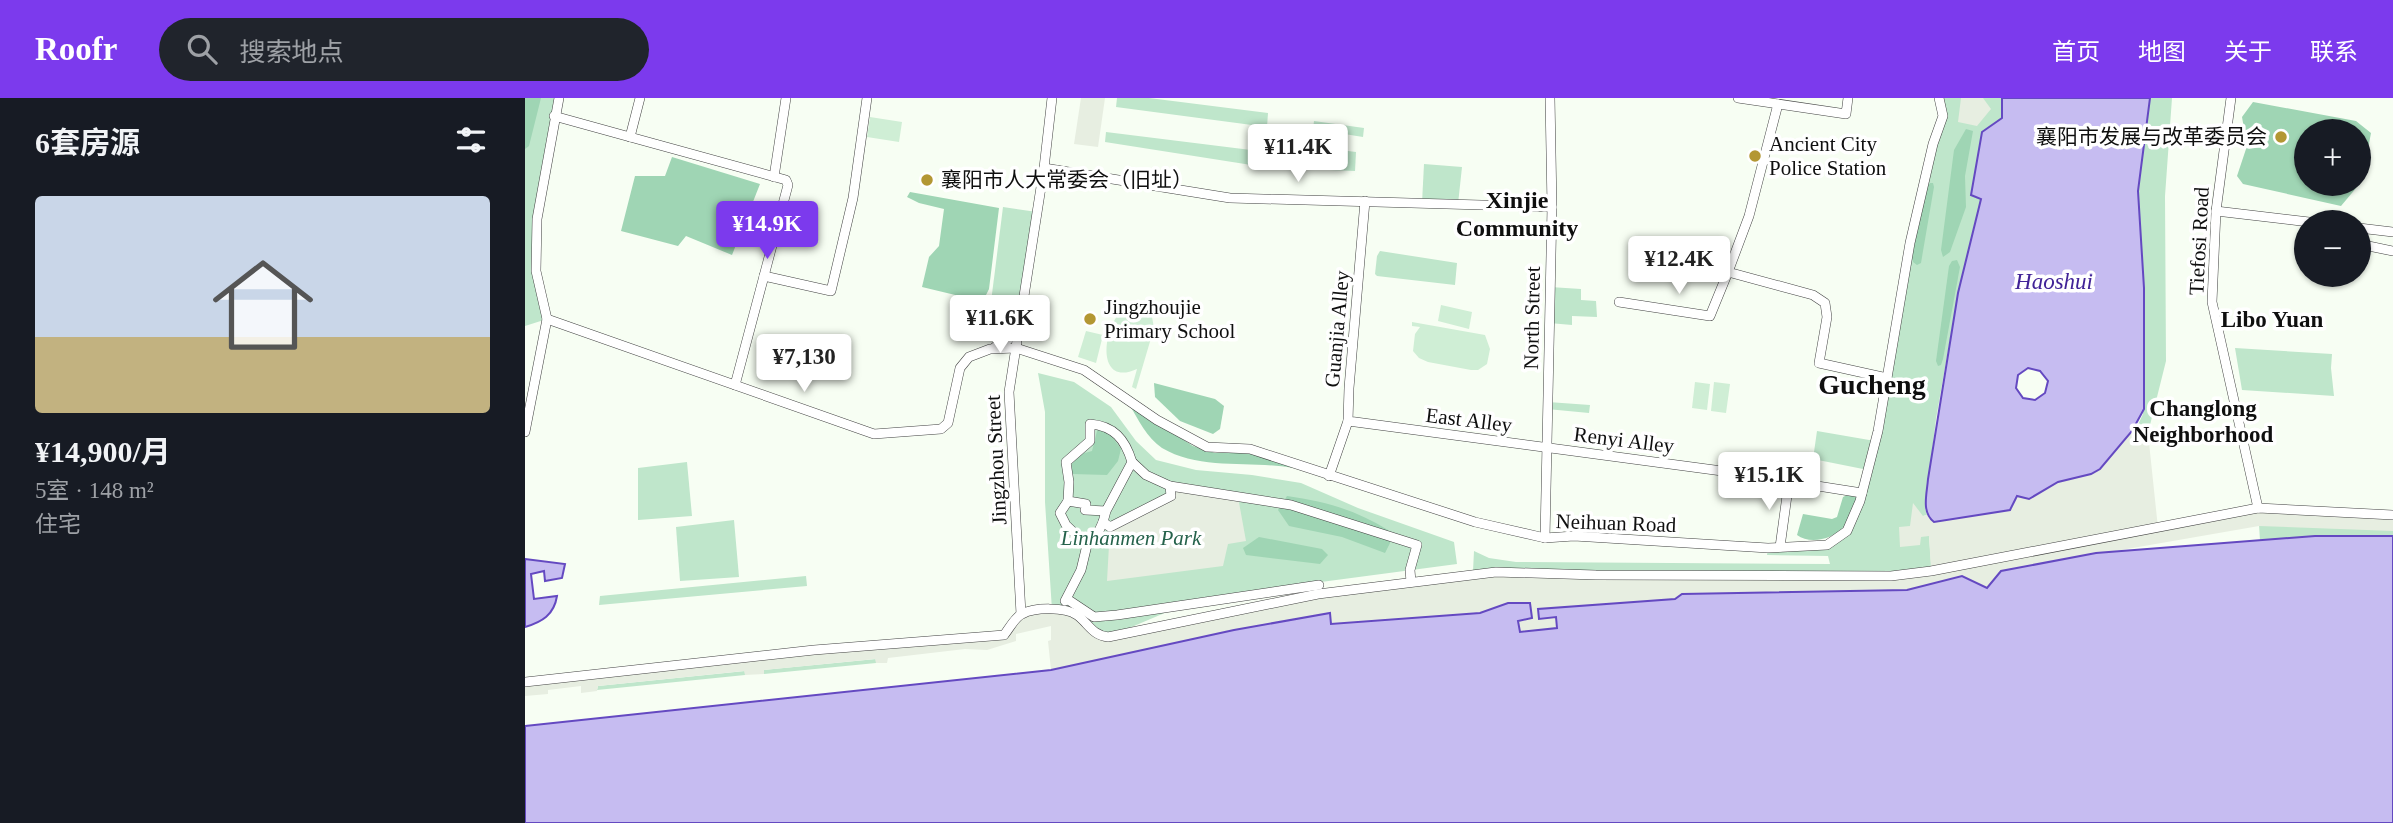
<!DOCTYPE html>
<html lang="zh">
<head>
<meta charset="utf-8">
<style>
  :root { --surface:#171b24; --page:#20242c; --text:#f1f3f6; --muted:#9ea1a6; --accent:#7c3aed }
  body { margin:0; font-family:"Times New Roman","Noto Sans SC",serif; background:var(--page); color:var(--text); height:100vh; display:flex; flex-direction:column; font-size:26px; white-space:nowrap }
  * { box-sizing:border-box; margin:0 }
  p { font-size:23px; color:var(--muted) }
  .icon { flex:none; width:38px; height:38px; fill:none; stroke:currentColor; stroke-width:2; stroke-linecap:round; stroke-linejoin:round }
  .map { position:relative; flex:1; overflow:hidden }
  .side { display:flex; flex-direction:column; background:var(--surface); width:525px }
  .side>* { flex:none }
  .tools { position:absolute; left:1769px; top:21px; display:grid; gap:14px }
  .tools a { display:grid; place-items:center; width:77px; height:77px; border-radius:50%; background:var(--surface); box-shadow:0 2px 5px #0004; font-size:35px }
  .price { position:absolute; translate:-50% -60px; padding:0 16px; border-radius:7px; background:#fff; color:#222; font-size:23px; line-height:46px; filter:drop-shadow(0 2px 4px #0008) }
  .price::after { content:''; position:absolute; left:50%; top:42px; width:21px; height:16px; margin-left:-10px; background:inherit; clip-path:polygon(0 0,100% 0,50% 100%) }
  .price.selected { background:var(--accent); color:#fff }
  ul { padding:0; list-style:none }
  li { display:grid; align-content:center; gap:14px; height:371px; padding:0 35px }
  li span { display:grid; place-items:center; height:217px; border-radius:7px; color:#555 }
  li>.icon { margin-inline-start:auto }
  span .icon { width:126px; height:126px; fill:#fffc; stroke-width:1 }
  li b { font-size:30px }
  h2 { display:flex; justify-content:space-between; align-items:center; height:84px; padding:0 35px; font-size:30px }
  header { display:flex; align-items:center; gap:42px; box-sizing:border-box; height:98px; padding:0 35px; background:var(--accent); color:#fff }
  header strong { font-size:33px }
  nav { display:flex; gap:38px; margin-inline-start:auto; font-size:24px }
  .search { width:490px; height:63px; background:var(--page); display:flex; align-items:center; gap:18px; box-sizing:border-box; padding:0 24px; border-radius:38px; color:var(--muted); font-size:26px }
  main { display:flex; flex:1; min-height:0 }
  .map>svg:first-child { display:block }
  .green { fill:#bfe6cb }
  .forest { fill:#9fd5b4; fill-rule:evenodd }
  .pitch { fill:#cfeed5 }
  .plaza { fill:#e7eee1 }
  .water { fill:#c6bcf1; stroke:#6449c1; stroke-width:2; fill-rule:evenodd }
  .lines { fill:none; stroke-linecap:round; stroke-linejoin:round }
  .minor-casing { stroke:#424242; stroke-width:10 }
  .minor { stroke:#fff; stroke-width:9 }
  .poi-dot { fill:#b39733; stroke:#fff; stroke-width:2.5 }
  .labels { text-anchor:middle; dominant-baseline:central; stroke-width:7; stroke-linejoin:round; paint-order:stroke }
  .poi-label { font-size:21px; fill:#0f0f0f; stroke:#fff; text-anchor:start }
  .street-label { font-size:21px; fill:#0f0f0f; stroke:#fff }
  .park-label { font-size:21px; font-style:italic; fill:#25624b; stroke:#fff }
  .water-label { font-size:23px; font-style:italic; fill:#412397; stroke:#fff }
  .neighbourhood-label { font-size:23px; font-weight:bold; fill:#0f0f0f; stroke:#fff }
  .quarter-label { font-size:24px; font-weight:bold; fill:#0f0f0f; stroke:#fff }
  .district-label { font-size:28px; font-weight:bold; fill:#0f0f0f; stroke:#fff }
</style>
</head>
<body>
<header>
<strong>Roofr</strong>
<div class="search"><svg class="icon" aria-label="search" viewBox="0 0 24 24"><circle cx="10" cy="10" r="6"/><path d="M15 15l6 6"/></svg>搜索地点</div>
<nav><a>首页</a><a>地图</a><a>关于</a><a>联系</a></nav>
</header>
<main>
<section class="side">
<h2>6套房源<svg class="icon" aria-label="filters" viewBox="0 0 24 24"><path d="M4 7h16M4 17h16"/><circle cx="9" cy="7" r="2"/><circle cx="15" cy="17" r="2"/></svg></h2>
<ul>
<li><span style="background:linear-gradient(#c9d6e8 65%,#c2b280 0)"><svg class="icon" aria-label="home" viewBox="0 0 24 24"><path d="M3 11l9-7 9 7M6 9v11h12V9"/></svg></span><div><b>¥14,900/月</b><p>5室 · 148 m²</p><p>住宅</p></div></li>
</ul>
</section>
<div class="map">
<svg width="1868" height="725" viewBox="0 0 1868 725">
  <rect width="100%" height="100%" fill="#f7fef3"/>
  <!-- green -->
  <g class="green">
    <path d="M0 0H34L12 121 11 173 22 221 0 228Z"/>
    <path d="M592 0H624L743 15 742 29 591 9Z"/>
    <path d="M1414 0H1477V20L1433 195 1411 321 1400 410 1402 417 1398 418 1397 438H1404L1407 478 948 473 949 453 964 460 991 464 1305 466 1303 458 1242 457 1243 450 1302 447 1322 432 1343 372 1288 361 1292 333 1350 343 1385 145 1418 18Z"/>
    <path d="M1625 0H1647L1640 98 1641 263 1623 335 1611 331 1618 316 1619 190 1613 93Z"/>
    <path d="M789 23 839 30 838 39 788 31Z"/>
    <path d="M581 34 742 54 739 69 580 44Z"/>
    <path d="M750 35 764 37 762 50 778 52 775 71 748 68Z"/>
    <path d="M783 48 831 54 830 73 780 71Z"/>
    <path d="M899 66 937 69 933 106 897 105Z"/>
    <path d="M478 109 512 114 496 218 465 212Z"/>
    <path d="M855 153 932 165 930 187 852 178 850 176 852 158Z"/>
    <path d="M1025 189 1056 191V202L1071 203 1072 219 1047 218V227L1024 225Z"/>
    <path d="M1710 250 1807 256 1806 270 1809 298 1717 292Z"/>
    <path d="M513 275 549 284 586 309 611 343 631 362 671 372 727 377 776 385 833 410 929 444 932 466 675 500 583 539 527 512 520 404V314Z"/>
    <path d="M1023 304 1065 307 1064 315 1022 311Z"/>
    <path d="M162 364 167 418 113 422V370Z"/>
    <path d="M1733 410 1868 417V438H1790L1735 443Z"/>
    <path d="M209 422 214 479 155 483 151 429Z"/>
    <path d="M281 478 282 488 74 507 75 498Z"/>
    <path d="M351 561V565L239 576 238 572Z"/>
    <path d="M220 573V577L72 592 73 588Z"/>
  </g>
  <!-- forest -->
  <g class="forest">
    <path d="M0 0H16L4 48 0 51Z"/>
    <path d="M1728 4 1831 23 1846 35 1837 83 1816 108 1718 86 1712 78 1722 48 1717 19ZM1782 33H1834V86H1782Z"/>
    <path d="M1441 31 1448 33 1440 78 1441 109 1425 154 1418 159 1416 152 1429 52Z"/>
    <path d="M147 59 235 86 207 157 161 138 153 148 96 133 110 78H140Z"/>
    <path d="M1405 85H1408L1409 89 1397 159 1396 165 1392 167 1388 164 1387 158 1401 90Z"/>
    <path d="M385 94 474 110 464 191 459 201 451 202 397 189 404 159 414 148 419 111 394 105 382 99Z"/>
    <path d="M1432 162 1435 169 1418 261 1416 267 1413 268 1411 263 1424 168 1427 163Z"/>
    <path d="M629 285 690 301 699 308 695 331 688 336 655 323 630 299Z"/>
    <path d="M604 306 668 348 690 355 730 354 768 370C726 362 676 373 637 350 622 340 613 321 604 306Z"/>
    <path d="M575 330 586 337 596 351 593 363 582 377 547 376V366L556 356 567 353 572 333Z"/>
    <path d="M1324 396 1332 399V403C1328 411 1325 422 1319 429 1308 441 1285 447 1272 437L1278 416 1307 421 1312 419 1318 399Z"/>
    <path d="M762 398C799 403 831 412 863 432L865 445 860 455 817 439 764 428 753 412Z"/>
    <path d="M734 439 797 451 803 457 795 466 721 457 718 450Z"/>
  </g>
  <!-- pitch -->
  <g class="pitch">
    <path d="M345 19 377 24 374 44 342 39Z"/>
    <path d="M916 207 947 214 944 231 913 223Z"/>
    <path d="M600 209C612 209 618 212 627 219L629 230 611 291 607 289 612 271C571 290 576 229 600 209Z"/>
    <path d="M887 224 960 237 965 251 962 266 953 272H946L903 264 894 260 888 253 890 236 895 229 887 228Z"/>
    <path d="M561 233 578 237 571 265 553 259Z"/>
    <path d="M1170 284 1185 286 1182 312 1167 310Z"/>
    <path d="M1189 284 1205 286 1201 315 1186 313Z"/>
  </g>
  <!-- plaza -->
  <g class="plaza">
    <path d="M556 0H580L573 49 549 46Z"/>
    <path d="M1436 0H1458L1466 11 1452 28 1433 24Z"/>
    <path d="M1607 333 1623 335 1633 430 1733 410 1868 417V433L1734 428 1476 473 1462 491 1437 478 1382 492 1157 496 1150 501 1014 511V520L1031 519 1032 530 995 534 992 523 982 505 955 515 805 526V516L709 532 526 572 523 543 526 542V528L491 536V543L462 552 440 551 363 560 362 565H351L350 561 239 572V576L220 577 219 573 73 588 72 593 56 595V588L23 592V596L0 598V584L479 537 496 516 545 514 574 538 793 496 971 474 1366 478 1406 472 1404 438 1396 439 1395 447 1375 449 1374 429 1385 428 1388 405 1398 418 1402 417 1409 424 1485 412 1493 398 1504 401 1533 384 1566 376 1575 371Z"/>
    <path d="M645 388 713 399 721 443 703 446 698 468 582 483 585 429 646 398Z"/>
  </g>
  <!-- water -->
  <g class="water">
    <path d="M1477 0H1625L1613 93 1619 190V311L1607 333 1575 371 1566 376 1533 384 1504 401 1492 398 1485 412 1409 424C1396 414 1402 396 1403 381L1433 195 1456 101 1446 97 1457 34 1477 20ZM1503 270 1515 273 1523 283 1520 295 1510 302 1498 300 1491 290 1493 277Z"/>
    <path d="M1790 438H1868V725H0V628L526 572 709 532 805 515 806 526 955 515 983 505H1005L1007 520 993 523 995 534 1032 530 1031 519 1014 521 1013 511 1150 501 1157 496 1382 492 1437 478 1462 490 1476 473 1571 455Z"/>
    <path d="M0 461 40 466 37 480 20 483 19 473 6 476 9 501 32 498C29 517 17 524 0 529Z"/>
  </g>
  <g class="lines">
    <defs>
      <g id="minor">
        <path d="M1213 0 1321 16 1323 0"/>
        <path d="M1706 0 1691 113 1687 204 1733 410"/>
        <path d="M1253 6 1224 118 1203 174 1288 197 1300 205 1302 219 1294 265 1362 280"/>
        <path d="M29 18 105 39 115 0"/>
        <path d="M105 39 261 82 263 87 239 178"/>
        <path d="M519 70 705 100 1027 109"/>
        <path d="M249 79 261 0"/>
        <path d="M840 103 824 290 823 323 1197 373 1337 395"/>
        <path d="M1691 113 1784 124"/>
        <path d="M1834 130 1868 134"/>
        <path d="M1834 146 1868 153"/>
        <path d="M1094 204 1185 218 1203 174"/>
        <path d="M22 221 349 336 416 331 423 325 435 270 444 259 465 251 491 250 559 272 632 322 682 349 725 351 950 424 1020 440 1049 438 1243 450 1302 447 1322 433 1335 403 1353 333 1385 145 1408 46 1418 18 1414 0"/>
        <path d="M470 249 483 242 492 228"/>
        <path d="M210 287 239 178 306 193 328 100 342 0"/>
        <path d="M0 334 22 221 11 173 12 121 34 0"/>
        <path d="M607 364 621 377 645 388 766 407 892 447 885 472 886 484"/>
        <path d="M804 378 823 323"/>
        <path d="M543 403 535 415 541 427 562 447"/>
        <path d="M581 413 560 412 561 406 543 403 544 384 541 364 565 343V326C589 328 600 341 607 364L581 413 578 424 585 429 646 398 645 388"/>
        <path d="M1020 440 1027 109 1025 0"/>
        <path d="M1255 449 1264 383"/>
        <path d="M542 501 569 519 592 517 794 487"/>
        <path d="M540 503 556 472 562 447 572 437 578 424"/>
        <path d="M496 516 484 294 519 70 527 0"/>
        <path d="M0 584 289 552 479 537C484 531 490 519 497 516 510 509 540 509 552 517 564 526 567 537 583 539L793 496 971 474 1071 477 1366 478 1406 473 1733 410 1868 417"/>
      </g>
    </defs>
    <!-- minor casing -->
    <use href="#minor" class="minor-casing"/>
    <!-- minor -->
    <use href="#minor" class="minor"/>
  </g>
  <!-- markers -->
  <g class="poi-dot">
    <circle cx="1756" cy="39" r="7"/>
    <circle cx="1230" cy="58" r="7"/>
    <circle cx="402" cy="82" r="7"/>
    <circle cx="565" cy="221" r="7"/>
  </g>
  <g class="labels">
    <!-- poi labels -->
    <g class="poi-label">
      <text x="1742" y="39" text-anchor="end">襄阳市发展与改革委员会</text>
      <text x="1244" y="46">Ancient City<tspan x="1244" dy="24">Police Station</tspan></text>
      <text x="416" y="82">襄阳市人大常委会（旧址）</text>
      <text x="579" y="209">Jingzhoujie<tspan x="579" dy="24">Primary School</tspan></text>
    </g>
    <!-- street labels -->
    <g class="street-label">
      <text transform="translate(1674 143) rotate(-87)">Tiefosi Road</text>
      <text transform="translate(1007 220) rotate(-89)">North Street</text>
      <text transform="translate(812 231) rotate(-85)">Guanjia Alley</text>
      <text transform="translate(944 322) rotate(7)">East Alley</text>
      <text transform="translate(1099 342) rotate(7)">Renyi Alley</text>
      <text transform="translate(471 362) rotate(-93)">Jingzhou Street</text>
      <text transform="translate(1091 425) rotate(2)">Neihuan Road</text>
    </g>
    <!-- park labels -->
    <g class="park-label">
      <text x="606" y="440">Linhanmen Park</text>
    </g>
    <!-- water labels -->
    <g class="water-label">
      <text x="1529" y="183">Haoshui</text>
    </g>
    <!-- neighbourhood labels -->
    <g class="neighbourhood-label">
      <text x="1747" y="221">Libo Yuan</text>
      <text x="1678" y="310">Changlong<tspan x="1678" dy="26">Neighborhood</tspan></text>
    </g>
    <!-- quarter labels -->
    <g class="quarter-label">
      <text x="992" y="102">Xinjie<tspan x="992" dy="28">Community</tspan></text>
    </g>
    <!-- district labels -->
    <g class="district-label">
      <text x="1347" y="286">Gucheng</text>
    </g>
  </g>
</svg>
<div class="tools">
<a>+</a>
<a>−</a>
</div>
<b class="price" style="left:773px;top:86px">¥11.4K</b>
<b class="price selected" style="left:242px;top:163px">¥14.9K</b>
<b class="price" style="left:1154px;top:198px">¥12.4K</b>
<b class="price" style="left:475px;top:257px">¥11.6K</b>
<b class="price" style="left:279px;top:296px">¥7,130</b>
<b class="price" style="left:1244px;top:414px">¥15.1K</b>
</div>
</main>
</body>
</html>
